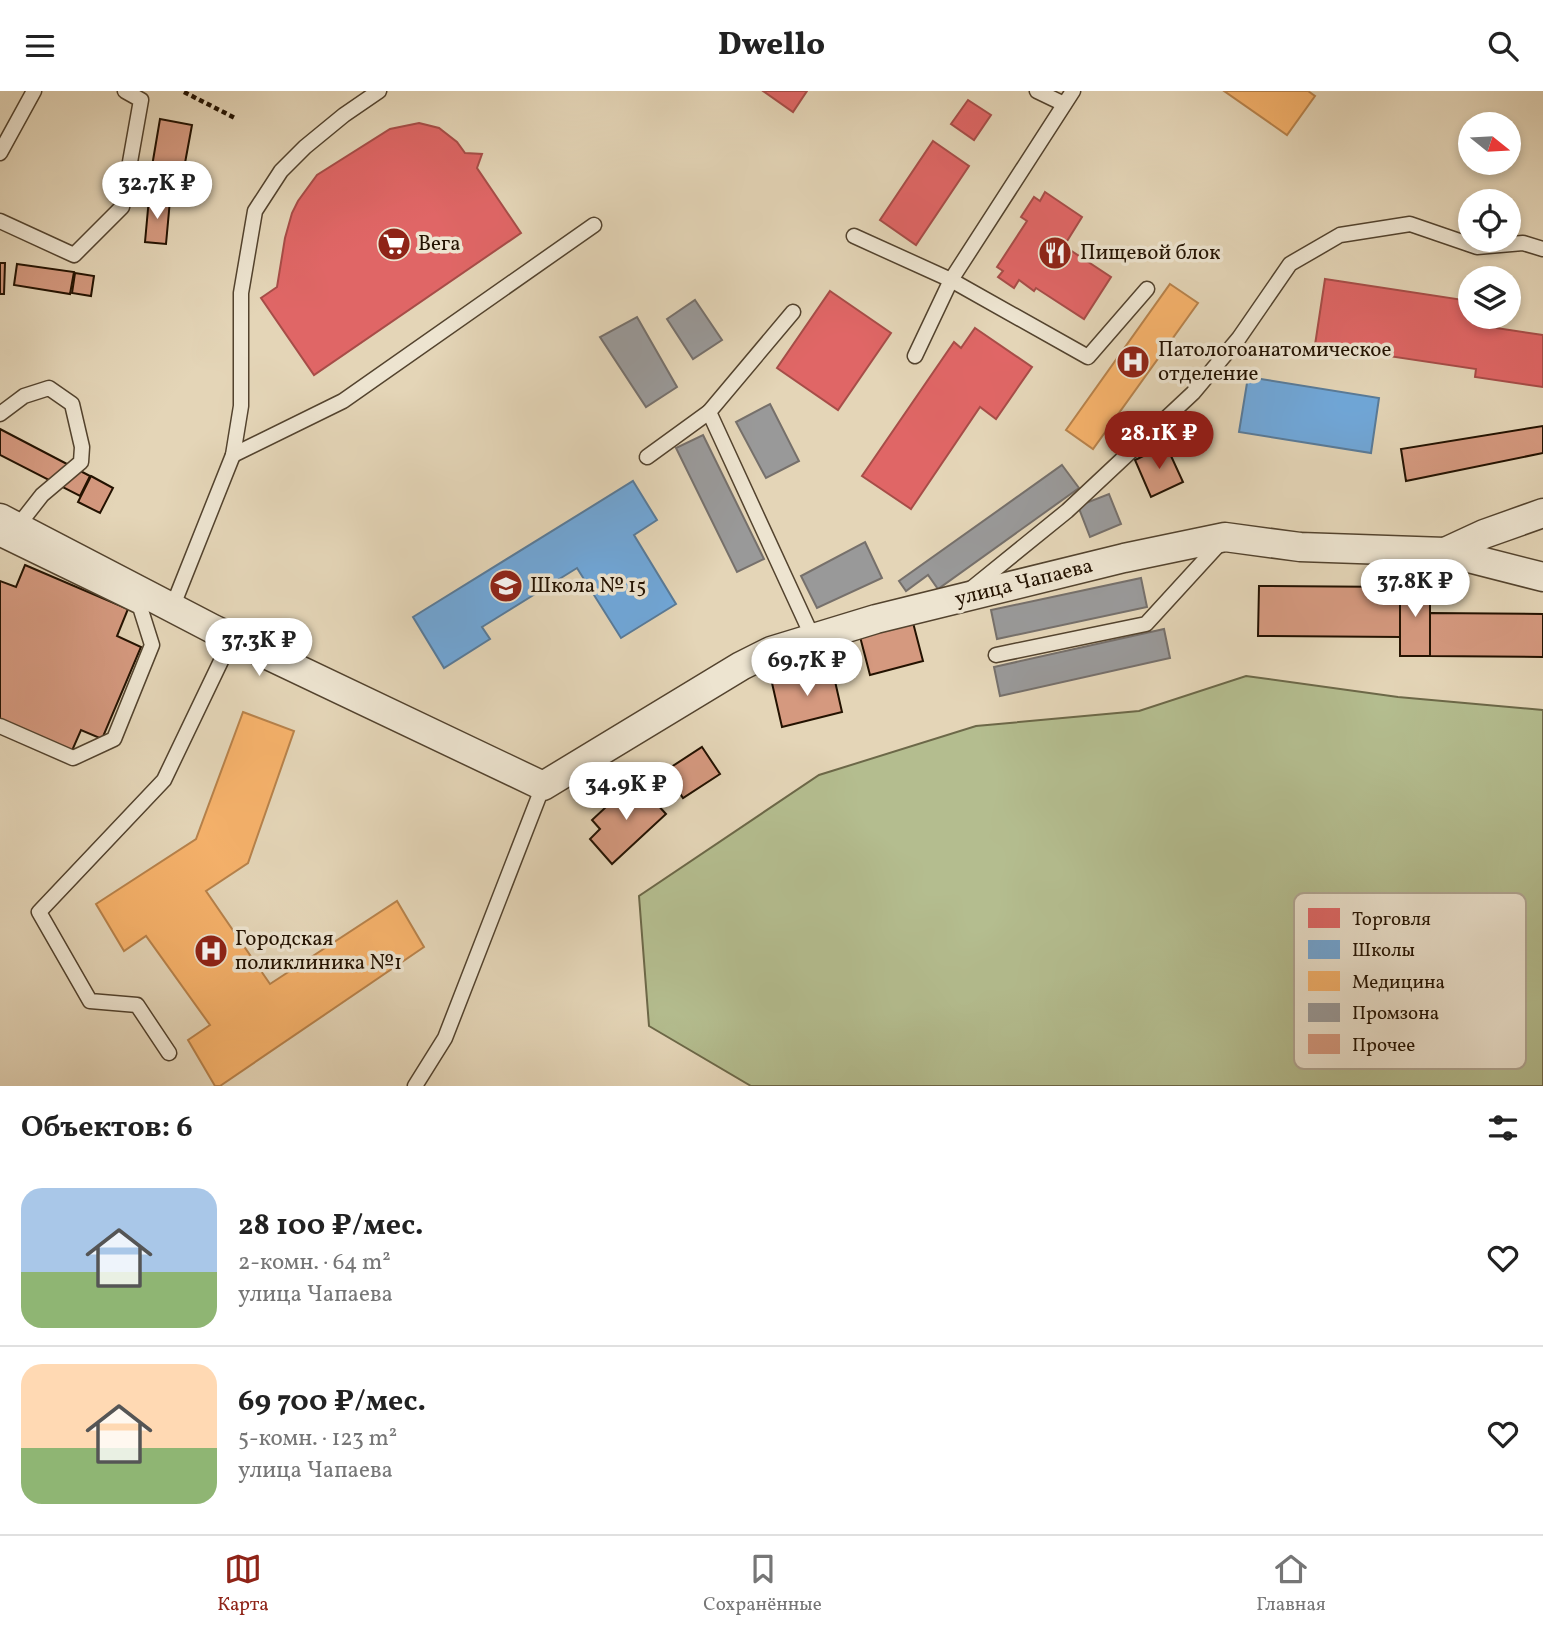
<!DOCTYPE html>
<html lang="ru">
<head>
<meta charset="utf-8">
<style>
  :root { --surface:#fff; --page:#f2f2f2; --text:#222; --muted:#767676; --line:#e0e0e0; --accent:#8f2418 }
  body { margin:0; font-family:Vollkorn,serif; background:var(--page); color:var(--text); height:100vh; display:flex; flex-direction:column; font-size:26px; white-space:nowrap }
  * { box-sizing:border-box; margin:0 }
  p { font-size:23px; color:var(--muted) }
  .icon { flex:none; width:38px; height:38px; fill:none; stroke:currentColor; stroke-width:2; stroke-linecap:round; stroke-linejoin:round }
  .map { position:relative; height:995px; overflow:hidden }
  .details { display:flex; flex-direction:column; background:var(--surface); flex:1 }
  .details>* { flex:none }
  .needle { width:46px; rotate:108deg }
  .controls { position:absolute; left:1458px; top:21px; display:grid; gap:14px }
  .controls a { display:grid; place-items:center; width:63px; height:63px; border-radius:50%; background:var(--surface); box-shadow:0 4px 10px #0003; font-size:35px }
  .price { position:absolute; translate:-50% -60px; padding:0 16px; border-radius:24px; background:#fff; color:#222; font-size:23px; line-height:46px; filter:drop-shadow(0 2px 4px #0008) }
  .price::after { content:''; position:absolute; left:50%; top:42px; width:21px; height:16px; margin-left:-10px; background:inherit; clip-path:polygon(0 0,100% 0,50% 100%) }
  .price.selected { background:var(--accent); color:#fff }
  ul { padding:0; list-style:none }
  li { display:flex; align-items:center; gap:21px; height:175px; padding:0 21px }
  li+li { border-top:2px solid var(--line) }
  li span { display:grid; place-items:center; flex:none; width:196px; height:140px; border-radius:21px; color:#555 }
  li>.icon { margin-inline-start:auto }
  span .icon { width:84px; height:84px; fill:#fffc; stroke-width:1 }
  li b { font-size:30px }
  h2 { display:flex; justify-content:space-between; align-items:center; height:84px; padding:0 21px; font-size:30px }
  header { display:flex; justify-content:space-between; align-items:center; height:91px; padding:0 21px; background:var(--surface); font-size:32px; font-weight:800 }
  .tabs { display:flex; justify-content:space-around; align-items:center; height:98px; border-top:2px solid var(--line); background:var(--surface); font-size:19px; color:var(--muted) }
  .tabs a { display:grid; justify-items:center; gap:4px }
  .tabs .selected { color:var(--accent) }
  .map>svg:first-child { display:block }
  .green { fill:#b4bd8f; stroke:#6c6848; stroke-width:2 }
  .shops { fill:#e06666; stroke:#a74d48; stroke-width:2 }
  .schools { fill:#6fa8dc; stroke:#587b9a; stroke-width:2 }
  .health { fill:#f6b26b; stroke:#b7824b; stroke-width:2 }
  .industry { fill:#999; stroke:#76706b; stroke-width:2 }
  .building { fill:#d5997f; stroke:#231201; stroke-width:2 }
  .lines { fill:none; stroke-linecap:round; stroke-linejoin:round }
  .lane-casing { stroke:#53432e; stroke-width:17 }
  .street-casing { stroke:#53432e; stroke-width:31 }
  .path { stroke:#231201; stroke-width:4.5; stroke-dasharray:5 3.5; stroke-linecap:butt }
  .lane { stroke:#ede4d0; stroke-width:14 }
  .street { stroke:#ede4d0; stroke-width:28 }
  .labels { text-anchor:middle; dominant-baseline:central; stroke-width:7; stroke-linejoin:round; paint-order:stroke }
  .poi-label { font-size:21px; fill:#231201; stroke:#ede4d0; text-anchor:start }
  .street-label { font-size:21px; fill:#231201; stroke:#ede4d0 }
  .key { fill:#ede4d0; stroke:#b0a592; stroke-width:2 }
  .key-label { font-size:19px; fill:#231201 }
</style>
</head>
<body>
<header><svg class="icon" aria-label="menu" viewBox="0 0 24 24"><path d="M4 6h16M4 12h16M4 18h16"/></svg>Dwello<svg class="icon" aria-label="search" viewBox="0 0 24 24"><circle cx="10" cy="10" r="6"/><path d="M15 15l6 6"/></svg></header>
<div class="map">
<svg width="1543" height="995" viewBox="0 0 1543 995">
  <rect width="100%" height="100%" fill="#e4d5b7"/>
  <filter id="stains"><feTurbulence type="fractalNoise" baseFrequency=".00286" numOctaves="4"/><feColorMatrix values="0 0 0 0 .2 0 0 0 0 .09 0 0 0 0 .02 0 0 0 .5 -.17"/></filter>
  <radialGradient id="worn" r=".72"><stop offset=".6" stop-color="#630" stop-opacity="0"/><stop offset="1" stop-color="#630" stop-opacity=".3"/></radialGradient>
  <!-- green -->
  <path class="green" d="M1246 585 1398 606 1543 619V995H751L649 935 639 805 819 684 976 635 1139 620Z"/>
  <!-- shops -->
  <g class="shops">
    <path d="M763 0H807L793 21Z"/>
    <path d="M968 9 991 24 974 49 951 33Z"/>
    <path d="M419 32 439 37 457 51 465 62 482 63 477 77 521 142 314 284 261 207 277 196 285 147 292 122 298 110 317 84 390 38Z"/>
    <path d="M933 50 969 75 916 154 880 129Z"/>
    <path d="M1045 101 1082 126 1064 155 1111 186 1084 228 1036 197 1034 200 1019 189 1014 197 998 186 1003 180 997 176 1027 130 1021 126 1034 106 1040 110Z"/>
    <path d="M1325 188 1470 210V226H1485L1483 235 1543 244V296L1475 286 1476 278 1315 254Z"/>
    <path d="M830 200 891 242 838 319 777 277Z"/>
    <path d="M975 237 1032 276 996 328 980 316 911 418 862 385 954 251 961 257Z"/>
  </g>
  <!-- schools -->
  <g class="schools">
    <path d="M1248 286 1379 307 1371 362 1239 341Z"/>
    <path d="M633 390 657 429 634 444 676 513 621 547 577 477 482 536 490 548 444 577 413 526Z"/>
  </g>
  <!-- health -->
  <g class="health">
    <path d="M1224 0H1308L1315 5 1287 44Z"/>
    <path d="M1170 193 1198 212 1093 358 1066 339Z"/>
    <path d="M243 621 294 640 248 772 206 800 270 893 397 810 424 856 220 995H215L188 949 210 934 146 845 124 860 96 813 196 748Z"/>
  </g>
  <!-- industry -->
  <g class="industry">
    <path d="M695 209 722 249 693 268 667 228Z"/>
    <path d="M637 226 677 296 646 316 600 246Z"/>
    <path d="M770 313 799 370 766 387 736 331Z"/>
    <path d="M703 344 764 468 737 481 676 357Z"/>
    <path d="M1062 374 1079 397 938 498 928 484 906 500 899 490Z"/>
    <path d="M1109 403 1121 433 1090 446 1078 415Z"/>
    <path d="M865 451 882 487 817 517 801 485Z"/>
    <path d="M1141 487 1147 516 997 548 991 519Z"/>
    <path d="M1164 538 1170 567 1000 605 994 576Z"/>
  </g>
  <!-- building -->
  <g class="building">
    <path d="M160 28 192 34 180 99 149 93Z"/>
    <path d="M149 107 170 109 166 153 145 151Z"/>
    <path d="M0 172H5L4 203H0Z"/>
    <path d="M17 173 74 181 70 203 14 194Z"/>
    <path d="M75 182 94 185 91 205 72 202Z"/>
    <path d="M1543 335V362L1406 390 1401 358Z"/>
    <path d="M0 338 90 385 80 405 0 364Z"/>
    <path d="M1166 354 1183 391 1151 406 1135 369Z"/>
    <path d="M91 385 113 397 100 422 78 411Z"/>
    <path d="M25 474 128 518 117 545 141 556 102 648 81 639 71 662 0 631V490L16 496Z"/>
    <rect x="1400" y="491" width="30" height="74"/>
    <path d="M1259 495 1400 496V546L1258 545Z"/>
    <path d="M1430 522 1543 523V566L1430 565Z"/>
    <path d="M911 524 923 570 870 584 858 538Z"/>
    <path d="M832 577 842 621 782 636 772 592Z"/>
    <path d="M702 656 720 683 683 707 665 680Z"/>
    <path d="M635 689 666 723 612 773 590 748 600 738 592 729Z"/>
  </g>
  <g class="lines">
    <defs>
      <g id="lane">
        <path d="M1037 0 1064 13"/>
        <path d="M0 62 34 0"/>
        <path d="M0 130 74 164 122 116 141 9 125 0"/>
        <path d="M854 145 951 189 1088 266 1147 198"/>
        <path d="M793 221 709 321 813 547"/>
        <path d="M915 265 951 189 1073 0"/>
        <path d="M0 323 24 305 49 297 72 313 82 356 81 371 42 404 17 436"/>
        <path d="M233 364 343 310 594 134"/>
        <path d="M647 366 709 321"/>
        <path d="M0 448 140 516 152 554 114 648 73 667 0 635"/>
        <path d="M972 497 1067 420 1193 302 1239 247 1290 173 1340 144 1410 133 1477 156 1523 152 1543 158"/>
        <path d="M172 517 233 364 241 315V202L255 120 281 80 305 56 344 24 379 0"/>
        <path d="M996 564 1146 533 1222 450"/>
        <path d="M169 962 137 914 90 910 39 821 164 689 232 547"/>
        <path d="M415 995 445 947 543 695"/>
      </g>
      <g id="street">
        <path d="M0 427 213 538 543 695 741 575 771 560 876 528 1124 467 1225 446 1300 456 1445 461 1543 486"/>
        <path d="M1445 461 1484 443 1543 422"/>
      </g>
    </defs>
    <!-- lane casing -->
    <use href="#lane" class="lane-casing"/>
    <!-- street casing -->
    <use href="#street" class="street-casing"/>
    <!-- path -->
    <path class="path" d="M184 1 235 27"/>
    <!-- lane -->
    <use href="#lane" class="lane"/>
    <!-- street -->
    <use href="#street" class="street"/>
  </g>
  <!-- icons -->
  <defs>
    <symbol id="supermarket-disc" viewBox="-11 -11 22 22"><circle r="9.5" fill="#8f2418" stroke="#ede4d0"/><path d="M-6-5.5h2.5l.6 2H6L4.5 2H-2.5L-4.4-4H-6ZM-1.5 3.2a1.3 1.3 0 1 0 .1 0ZM3 3.2a1.3 1.3 0 1 0 .1 0Z" fill="#fff"/></symbol>
    <symbol id="restaurant-disc" viewBox="-11 -11 22 22"><circle r="9.5" fill="#8f2418" stroke="#ede4d0"/><path d="M-5-6h1v4h1v-4h1v4h1v-4h1v5L-1.5 .5V6h-2V.5L-5-1ZM5-6V6H3V1.5H1.5Q1.5-4 5-6Z" fill="#fff"/></symbol>
    <symbol id="hospital-disc" viewBox="-11 -11 22 22"><circle r="9.5" fill="#8f2418" stroke="#ede4d0"/><path d="M-5-5h3v3.5h4V-5h3V5h-3V1.5h-4V5h-3Z" fill="#fff"/></symbol>
    <symbol id="school-disc" viewBox="-11 -11 22 22"><circle r="9.5" fill="#8f2418" stroke="#ede4d0"/><path d="M0-5L7-2L0 1L-7-2ZM-4 1L0 2.5L4 1V4Q0 6-4 4Z" fill="#fff"/></symbol>
  </defs>
  <g fill-rule="evenodd">
    <use href="#supermarket-disc" x="375" y="134" width="38" height="38"/>
    <use href="#restaurant-disc" x="1036" y="143" width="38" height="38"/>
    <use href="#hospital-disc" x="1114" y="252" width="38" height="38"/>
    <use href="#school-disc" x="487" y="476" width="38" height="38"/>
    <use href="#hospital-disc" x="192" y="841" width="38" height="38"/>
  </g>
  <g class="labels">
    <!-- poi labels -->
    <g class="poi-label">
      <text x="418" y="153">Вега</text>
      <text x="1080" y="162">Пищевой блок</text>
      <text x="1158" y="259">Патологоанатомическое<tspan x="1158" dy="24">отделение</tspan></text>
      <text x="530" y="495">Школа № 15</text>
      <text x="235" y="848">Городская<tspan x="235" dy="24">поликлиника №1</tspan></text>
    </g>
    <!-- street labels -->
    <g class="street-label">
      <text transform="translate(1024 492) rotate(-14)">улица Чапаева</text>
    </g>
  </g>
  <!-- legend -->
  <rect x="1294" y="802" width="232" height="176" rx="10" class="key"/>
  <rect x="1308" y="817" width="32" height="20" fill="#e06666"/>
  <rect x="1308" y="849" width="32" height="19" fill="#6fa8dc"/>
  <rect x="1308" y="880" width="32" height="20" fill="#f6b26b"/>
  <rect x="1308" y="912" width="32" height="19" fill="#999"/>
  <rect x="1308" y="943" width="32" height="20" fill="#d5997f"/>
  <g class="key-label">
    <text x="1352" y="834">Торговля</text>
    <text x="1352" y="865">Школы</text>
    <text x="1352" y="897">Медицина</text>
    <text x="1352" y="928">Промзона</text>
    <text x="1352" y="960">Прочее</text>
  </g>
  <rect width="100%" height="100%" filter="url(#stains)"/>
  <rect width="100%" height="100%" fill="url(#worn)"/>
</svg>
<div class="controls">
<a><svg class="needle" viewBox="-14 -14 28 28"><path d="M0-13l5 13h-10z" fill="#e53935"/><path d="M0 13l5-13h-10z" fill="#767676"/></svg></a>
<a><svg class="icon" aria-label="locate" viewBox="0 0 24 24"><circle cx="12" cy="12" r="6"/><path d="M12 2v4M12 18v4M2 12h4M18 12h4"/></svg></a>
<a><svg class="icon" aria-label="layers" viewBox="0 0 24 24"><path d="M12 4l9 5-9 5-9-5zM3 14l9 5 9-5"/></svg></a>
</div>
<b class="price" style="left:157px;top:130px">32.7K ₽</b>
<b class="price selected" style="left:1159px;top:380px">28.1K ₽</b>
<b class="price" style="left:1415px;top:528px">37.8K ₽</b>
<b class="price" style="left:259px;top:587px">37.3K ₽</b>
<b class="price" style="left:807px;top:607px">69.7K ₽</b>
<b class="price" style="left:626px;top:731px">34.9K ₽</b>
</div>
<section class="details">
<h2>Объектов: 6<svg class="icon" aria-label="filters" viewBox="0 0 24 24"><path d="M4 7h16M4 17h16"/><circle cx="9" cy="7" r="2"/><circle cx="15" cy="17" r="2"/></svg></h2>
<ul>
<li><span style="background:linear-gradient(#a9c7e8 60%,#8fb573 0)"><svg class="icon" aria-label="home" viewBox="0 0 24 24"><path d="M3 11l9-7 9 7M6 9v11h12V9"/></svg></span><div><b>28 100 ₽/мес.</b><p>2-комн. · 64 m²</p><p>улица Чапаева</p></div><svg class="icon" aria-label="heart" viewBox="0 0 24 24"><path d="M12 20l-8-8c-3-5 5-10 8-4 3-6 11-1 8 4z"/></svg></li>
<li><span style="background:linear-gradient(#ffd9b3 60%,#8fb573 0)"><svg class="icon" aria-label="home" viewBox="0 0 24 24"><path d="M3 11l9-7 9 7M6 9v11h12V9"/></svg></span><div><b>69 700 ₽/мес.</b><p>5-комн. · 123 m²</p><p>улица Чапаева</p></div><svg class="icon" aria-label="heart" viewBox="0 0 24 24"><path d="M12 20l-8-8c-3-5 5-10 8-4 3-6 11-1 8 4z"/></svg></li>
</ul>
</section>
<nav class="tabs">
<a class="selected"><svg class="icon" aria-label="map" viewBox="0 0 24 24"><path d="M3 6l6-2 6 2 6-2v14l-6 2-6-2-6 2zM9 4v14M15 6v14"/></svg>Карта</a>
<a><svg class="icon" aria-label="saved" viewBox="0 0 24 24"><path d="M7 4h10v16l-5-4-5 4z"/></svg>Сохранённые</a>
<a><svg class="icon" aria-label="home" viewBox="0 0 24 24"><path d="M3 11l9-7 9 7M6 9v11h12V9"/></svg>Главная</a>
</nav>
</body>
</html>
